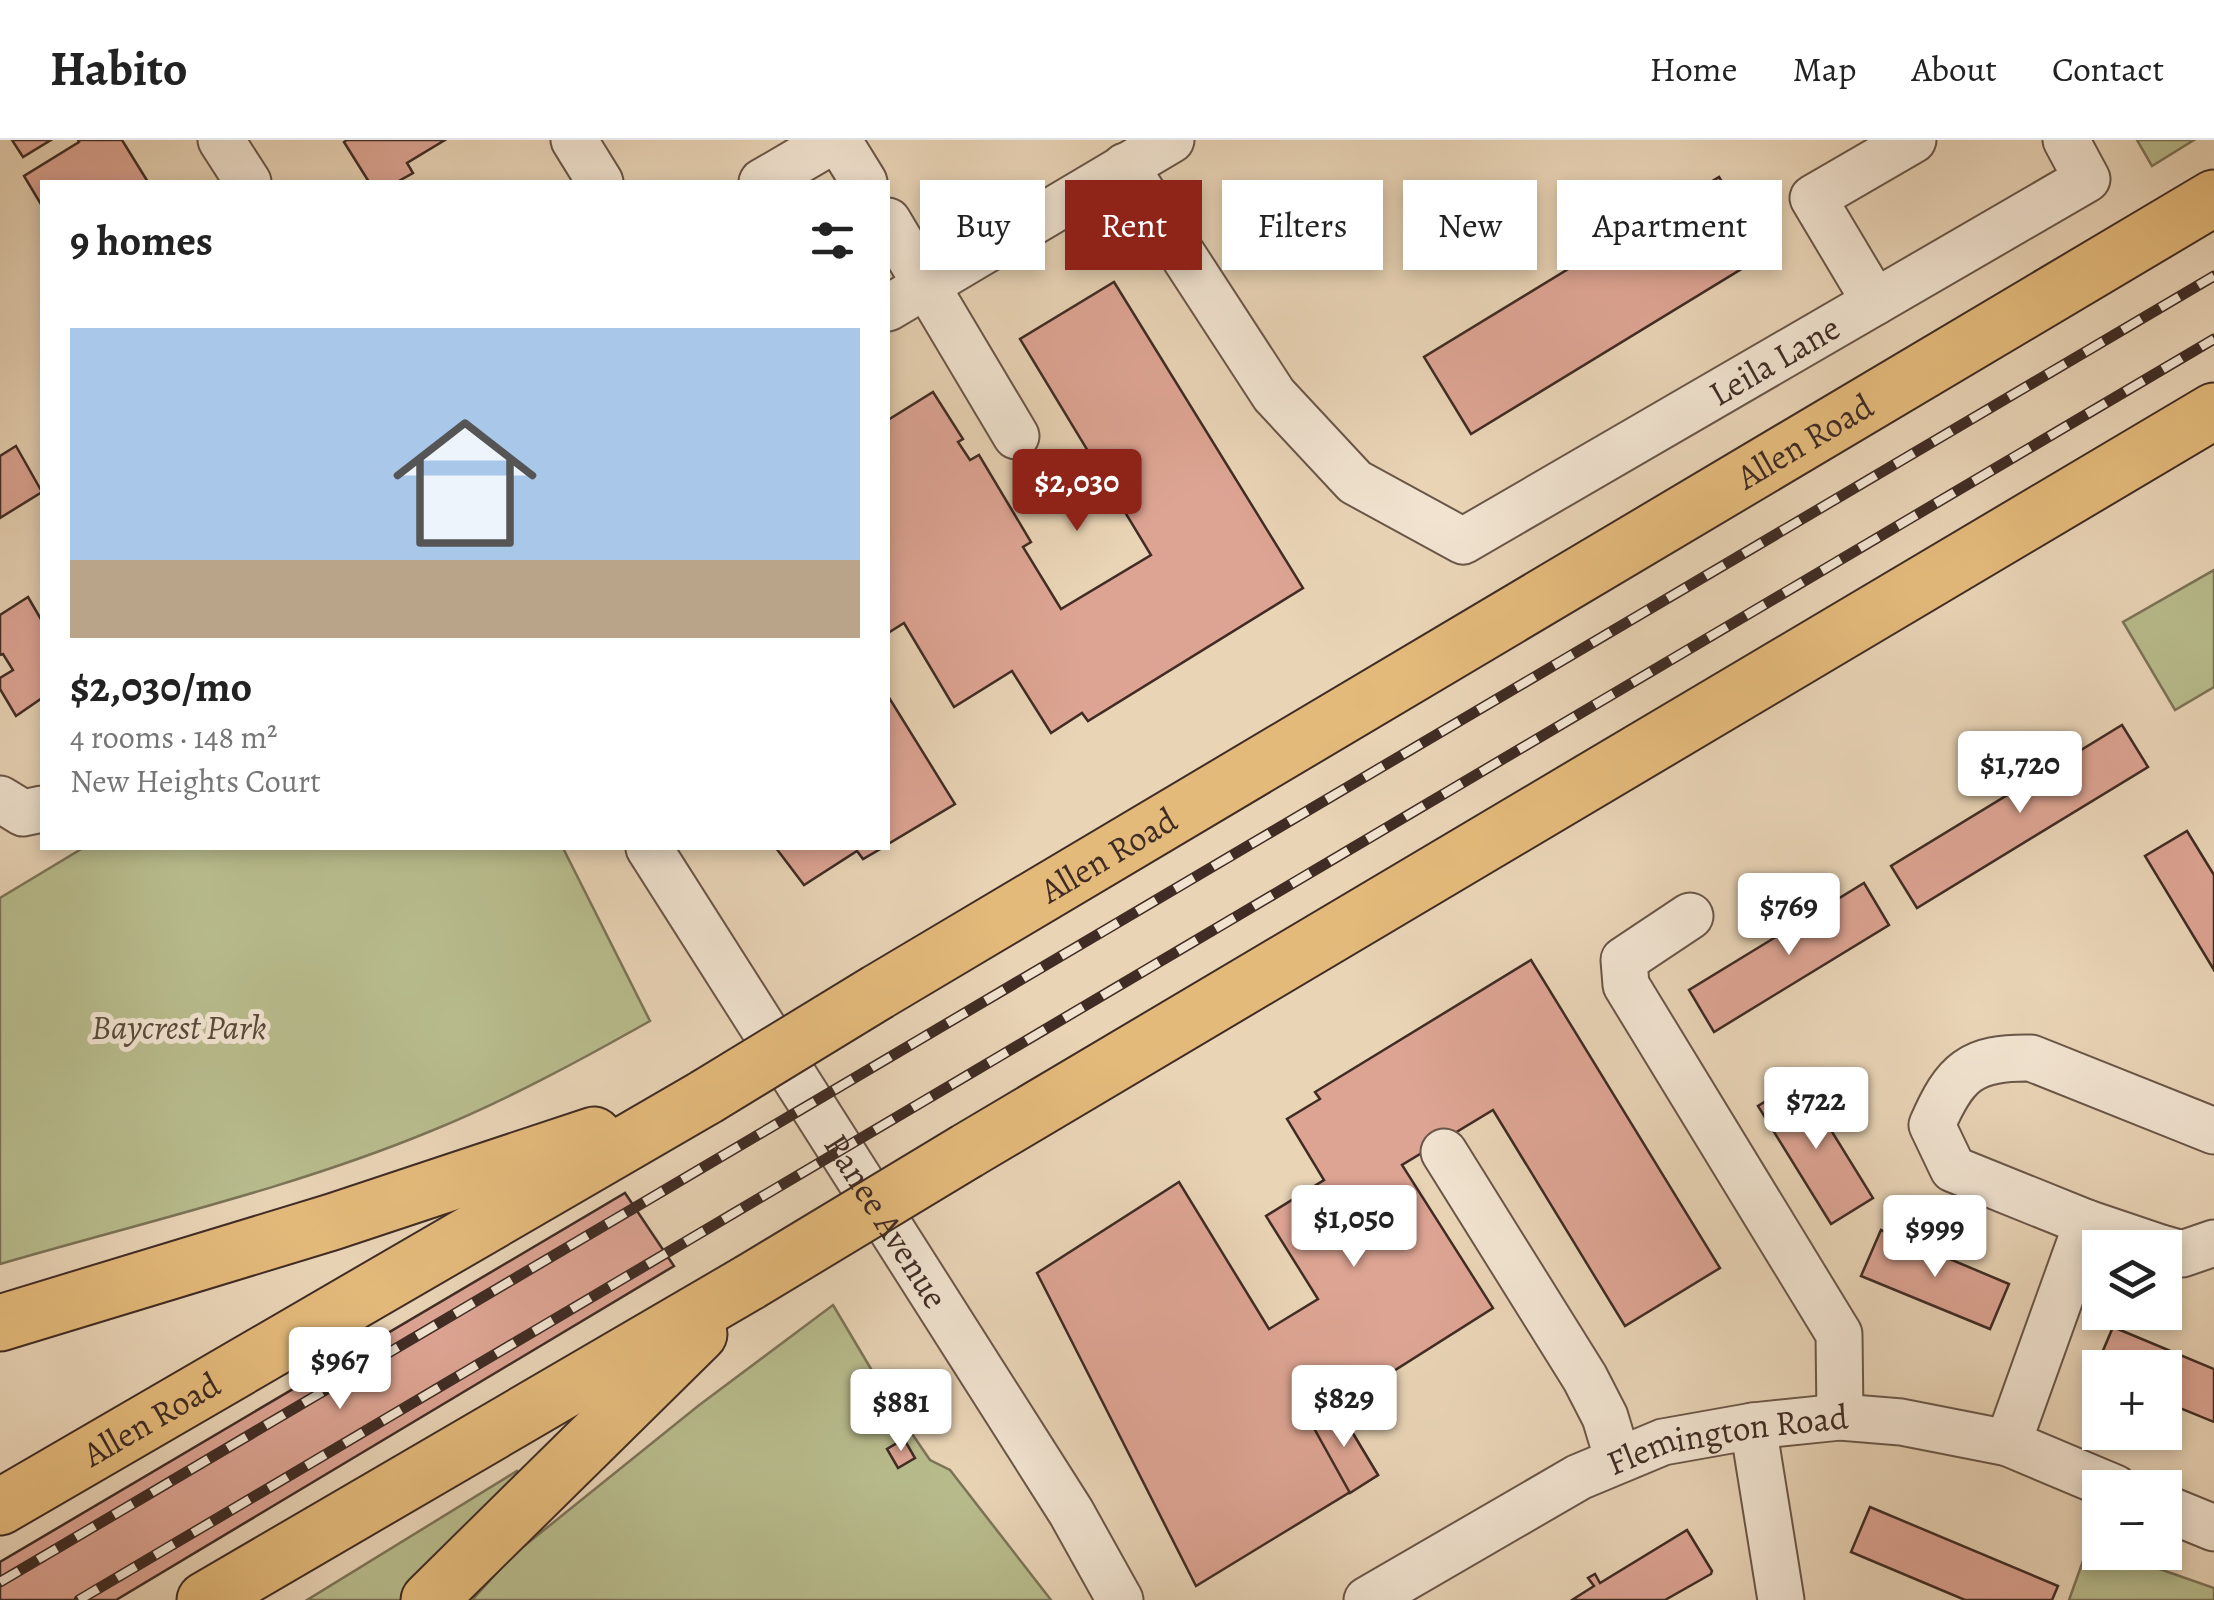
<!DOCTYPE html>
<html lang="en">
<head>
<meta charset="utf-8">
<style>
  :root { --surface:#fff; --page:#f6f6f6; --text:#222; --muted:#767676; --line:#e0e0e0; --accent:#8f2418 }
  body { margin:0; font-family:Alegreya,serif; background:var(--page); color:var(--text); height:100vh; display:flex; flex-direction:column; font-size:38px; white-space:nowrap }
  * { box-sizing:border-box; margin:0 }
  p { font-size:32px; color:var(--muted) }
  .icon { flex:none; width:55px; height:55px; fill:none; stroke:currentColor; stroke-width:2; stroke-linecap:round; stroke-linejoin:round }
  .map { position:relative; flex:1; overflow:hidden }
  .side { position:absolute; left:40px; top:40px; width:850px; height:670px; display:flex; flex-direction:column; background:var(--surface); border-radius:0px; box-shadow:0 5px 15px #0003 }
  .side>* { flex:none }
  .hud { position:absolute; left:920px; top:40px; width:950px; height:90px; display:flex; gap:20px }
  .buttons { position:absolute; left:2082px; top:1090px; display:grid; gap:20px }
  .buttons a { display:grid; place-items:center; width:100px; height:100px; border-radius:0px; background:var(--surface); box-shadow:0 5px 15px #0003; font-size:50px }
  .price { position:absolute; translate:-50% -85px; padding:0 22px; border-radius:10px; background:#fff; color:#222; font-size:32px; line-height:65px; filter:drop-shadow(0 2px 5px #0008) }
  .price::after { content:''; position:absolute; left:50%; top:60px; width:30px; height:22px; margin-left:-15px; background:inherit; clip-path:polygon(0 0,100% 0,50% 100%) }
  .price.current { background:var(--accent); color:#fff }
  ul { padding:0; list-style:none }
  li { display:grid; align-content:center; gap:20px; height:530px; padding:0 30px }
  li+li { border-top:2px solid var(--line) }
  li span { display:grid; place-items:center; height:310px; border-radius:0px; color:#555 }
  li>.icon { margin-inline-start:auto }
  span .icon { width:180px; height:180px; fill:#fffc; stroke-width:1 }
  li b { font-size:42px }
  h2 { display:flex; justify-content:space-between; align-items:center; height:120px; padding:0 30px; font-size:42px }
  .chip { padding:0 35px; border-radius:0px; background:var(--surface); box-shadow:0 5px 15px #0003; font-size:35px; line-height:90px }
  .chip.current { background:var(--accent); color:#fff }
  header { display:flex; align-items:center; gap:60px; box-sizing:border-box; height:140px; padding:0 50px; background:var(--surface); border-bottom:2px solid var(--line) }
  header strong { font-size:48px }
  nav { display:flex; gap:55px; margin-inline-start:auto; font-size:35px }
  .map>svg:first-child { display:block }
  .green { fill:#b8bc8d; stroke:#7c7458; stroke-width:2.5 }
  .building { fill:#dda493; stroke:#402c24; stroke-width:2.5 }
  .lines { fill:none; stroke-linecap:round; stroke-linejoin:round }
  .minor-casing { stroke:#6a5648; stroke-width:49 }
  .highway-casing { stroke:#402c24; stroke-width:59 }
  .minor { stroke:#f1e3d0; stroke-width:45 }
  .highway { stroke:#e4ba7b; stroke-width:55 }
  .rail-casing { stroke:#402c24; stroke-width:11 }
  .rail { stroke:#f1e3d0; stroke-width:8; stroke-dasharray:22; stroke-linecap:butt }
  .highway-bridge-casing { stroke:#402c24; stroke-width:59; stroke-linecap:butt }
  .highway-bridge { stroke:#e4ba7b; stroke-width:55 }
  .labels { text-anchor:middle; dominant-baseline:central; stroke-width:10; stroke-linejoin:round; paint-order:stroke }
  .street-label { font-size:35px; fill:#402c24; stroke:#f1e3d0 }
  .park-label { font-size:35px; font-style:italic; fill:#584939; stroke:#f1e3d0 }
</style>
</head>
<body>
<header>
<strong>Habito</strong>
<nav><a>Home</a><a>Map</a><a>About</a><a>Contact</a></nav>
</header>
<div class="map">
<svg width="2214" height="1460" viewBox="0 0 2214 1460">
  <rect width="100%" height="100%" fill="#e9d4b6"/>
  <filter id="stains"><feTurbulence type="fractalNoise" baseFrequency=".002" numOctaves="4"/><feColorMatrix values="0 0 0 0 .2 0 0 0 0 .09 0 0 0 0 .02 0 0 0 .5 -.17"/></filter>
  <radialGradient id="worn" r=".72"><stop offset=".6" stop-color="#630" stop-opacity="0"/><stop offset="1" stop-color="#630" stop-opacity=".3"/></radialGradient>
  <!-- green -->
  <g class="green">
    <path d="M2137 0H2194L2152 26Z"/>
    <path d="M2214 430V547L2175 570 2123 482Z"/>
    <path d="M83 708H563L650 881C579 921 507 960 431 991 293 1048 144 1082 0 1124V758Z"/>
    <path d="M833 1165 893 1266 930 1320 950 1330 1051 1460H472L513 1415 698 1266Z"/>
    <path d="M517 1331 523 1339 405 1460H307Z"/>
    <path d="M2089 1404 2100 1407V1412L2114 1413 2214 1448V1460H2069Z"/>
  </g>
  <!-- building -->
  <g class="building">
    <path d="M12 0H51L23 17Z"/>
    <path d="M78 0H122L148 42H42V66L24 36 79 2Z"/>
    <path d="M347 0H445L407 23 413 33 397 42H369L344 2Z"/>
    <path d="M1719 37 1766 114 1471 294 1424 217Z"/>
    <path d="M1114 142 1303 448 1088 581 1082 573 1051 593 1012 531 954 567 904 483 888 493V280L933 252 963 299 958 302 970 320 979 315 1031 402 1023 407 1061 469 1151 415 1020 199Z"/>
    <path d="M16 306 42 352 0 378V316Z"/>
    <path d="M28 457 42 481V558L16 576 0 549V538L13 530 3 514 0 515V475Z"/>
    <path d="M888 556 955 664 888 704Z"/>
    <path d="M2122 585 2148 627 1917 768 1891 726Z"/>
    <path d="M2187 691 2214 735V830L2145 716Z"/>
    <path d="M776 708H882L863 719 857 711 804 745Z"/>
    <path d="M1864 743 1889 785 1714 892 1689 850Z"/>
    <path d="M1531 820 1720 1128 1625 1186 1493 970 1402 1025 1493 1168 1337 1267 1378 1335 1196 1446 1037 1133 1179 1042 1269 1189 1318 1159 1266 1076 1324 1040 1287 979 1320 959 1315 952Z"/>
    <path d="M1800 940 1873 1058 1831 1084 1758 966Z"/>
    <path d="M625 1053 674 1126 116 1460H0V1422Z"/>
    <path d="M1881 1090 2009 1144 1990 1189 1861 1136Z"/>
    <path d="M2113 1187 2214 1229V1282L2165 1262V1228H2100V1235L2094 1232Z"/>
    <path d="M1337 1267 1378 1335 1350 1353 1310 1281Z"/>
    <path d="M904 1299 915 1318 898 1328 887 1309Z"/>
    <path d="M1870 1367 2058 1446 2052 1460H1965L1851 1412Z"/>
    <path d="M1687 1390 1712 1431 1711 1434 1665 1460H1572L1594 1446 1588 1438 1595 1434 1600 1443Z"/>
  </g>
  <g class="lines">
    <defs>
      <g id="minor">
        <path d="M221 0 248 42"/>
        <path d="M574 0 600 42"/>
        <path d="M838 0 864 42"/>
        <path id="s1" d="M1125 26 1274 255 1355 342 1463 401 2087 39 2066 0"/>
        <path d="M762 42 834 0"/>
        <path d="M888 81 1016 296"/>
        <path d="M1875 162 1813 58 1913 0"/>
        <path d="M888 168 1171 0"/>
        <path d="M0 659 23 673 42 669"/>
        <path id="s2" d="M649 708 1071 1372 1120 1460"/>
        <path d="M1690 776 1624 820 1626 845 1839 1194 1840 1277"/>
        <path d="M1444 1012 1585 1238 1605 1277 1618 1320"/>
        <path d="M2161 1108 2087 1083 1953 1029 1932 985C1955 932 1971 917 2031 918L2214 991"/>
        <path d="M2165 1109 2182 1114 2214 1103"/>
        <path d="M1753 1286 1781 1460"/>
        <path d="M2008 1303 2087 1083"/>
        <path d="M2165 1368 2214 1388"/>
        <path id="s3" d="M1367 1460 1579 1337 1663 1302 1753 1286 1840 1277 1901 1282 2008 1303 2115 1348"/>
      </g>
      <g id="highway">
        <path id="s4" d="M878 852 2214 58"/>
        <path d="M967 1011 2214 271"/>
        <path d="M0 1183 332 1082 594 995"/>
        <path id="s5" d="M0 1367 706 957"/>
        <path d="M205 1460 750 1142"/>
        <path d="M429 1460 699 1194"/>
      </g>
    </defs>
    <!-- minor casing -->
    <use href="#minor" class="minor-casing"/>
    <!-- highway casing -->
    <use href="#highway" class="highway-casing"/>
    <!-- minor -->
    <use href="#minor" class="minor"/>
    <!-- highway -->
    <use href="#highway" class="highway"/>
    <defs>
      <g id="rail">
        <path d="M0 1442 2214 136"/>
        <path d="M79 1460 2214 199"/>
      </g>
    </defs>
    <!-- rail casing -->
    <use href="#rail" class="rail-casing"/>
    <!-- rail -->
    <use href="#rail" class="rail"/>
    <defs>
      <g id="highway-bridge">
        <path d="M706 957 878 852"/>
        <path d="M750 1142 967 1011"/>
      </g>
    </defs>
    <!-- highway-bridge casing -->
    <use href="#highway-bridge" class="highway-bridge-casing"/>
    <!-- highway-bridge -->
    <use href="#highway-bridge" class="highway-bridge"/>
  </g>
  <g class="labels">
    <!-- street labels -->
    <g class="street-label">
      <text stroke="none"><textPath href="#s1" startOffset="875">Leila Lane</textPath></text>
      <text stroke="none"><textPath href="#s4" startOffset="1078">Allen Road</textPath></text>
      <text stroke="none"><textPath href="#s4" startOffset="268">Allen Road</textPath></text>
      <text stroke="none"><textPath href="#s2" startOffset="442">Ranee Avenue</textPath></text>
      <text stroke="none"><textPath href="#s5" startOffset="175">Allen Road</textPath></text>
      <text stroke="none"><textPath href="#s3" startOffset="400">Flemington Road</textPath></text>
    </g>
    <!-- park labels -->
    <g class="park-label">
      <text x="179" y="887">Baycrest Park</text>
    </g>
  </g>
  <rect width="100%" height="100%" filter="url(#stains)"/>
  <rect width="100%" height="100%" fill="url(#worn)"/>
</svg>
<div class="buttons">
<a><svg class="icon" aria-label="layers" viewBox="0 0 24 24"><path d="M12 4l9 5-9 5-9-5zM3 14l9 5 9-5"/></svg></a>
<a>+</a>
<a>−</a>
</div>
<b class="price current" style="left:1077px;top:394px">$2,030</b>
<b class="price" style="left:2020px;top:676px">$1,720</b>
<b class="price" style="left:1789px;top:818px">$769</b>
<b class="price" style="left:1816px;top:1012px">$722</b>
<b class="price" style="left:1354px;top:1130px">$1,050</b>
<b class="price" style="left:1935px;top:1140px">$999</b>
<b class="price" style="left:340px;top:1272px">$967</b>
<b class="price" style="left:1344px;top:1310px">$829</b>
<b class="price" style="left:901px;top:1314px">$881</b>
<div class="hud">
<a class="chip">Buy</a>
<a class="chip current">Rent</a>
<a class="chip">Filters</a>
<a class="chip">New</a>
<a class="chip">Apartment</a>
</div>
<section class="side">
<h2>9 homes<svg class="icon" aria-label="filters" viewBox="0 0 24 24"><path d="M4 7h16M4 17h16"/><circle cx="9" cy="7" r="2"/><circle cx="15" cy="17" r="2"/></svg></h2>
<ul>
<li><span style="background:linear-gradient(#a9c7e8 75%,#b9a48a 0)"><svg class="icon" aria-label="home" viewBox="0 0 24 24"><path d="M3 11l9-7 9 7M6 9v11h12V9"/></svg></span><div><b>$2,030/mo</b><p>4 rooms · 148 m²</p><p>New Heights Court</p></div></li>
</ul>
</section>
</div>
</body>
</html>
